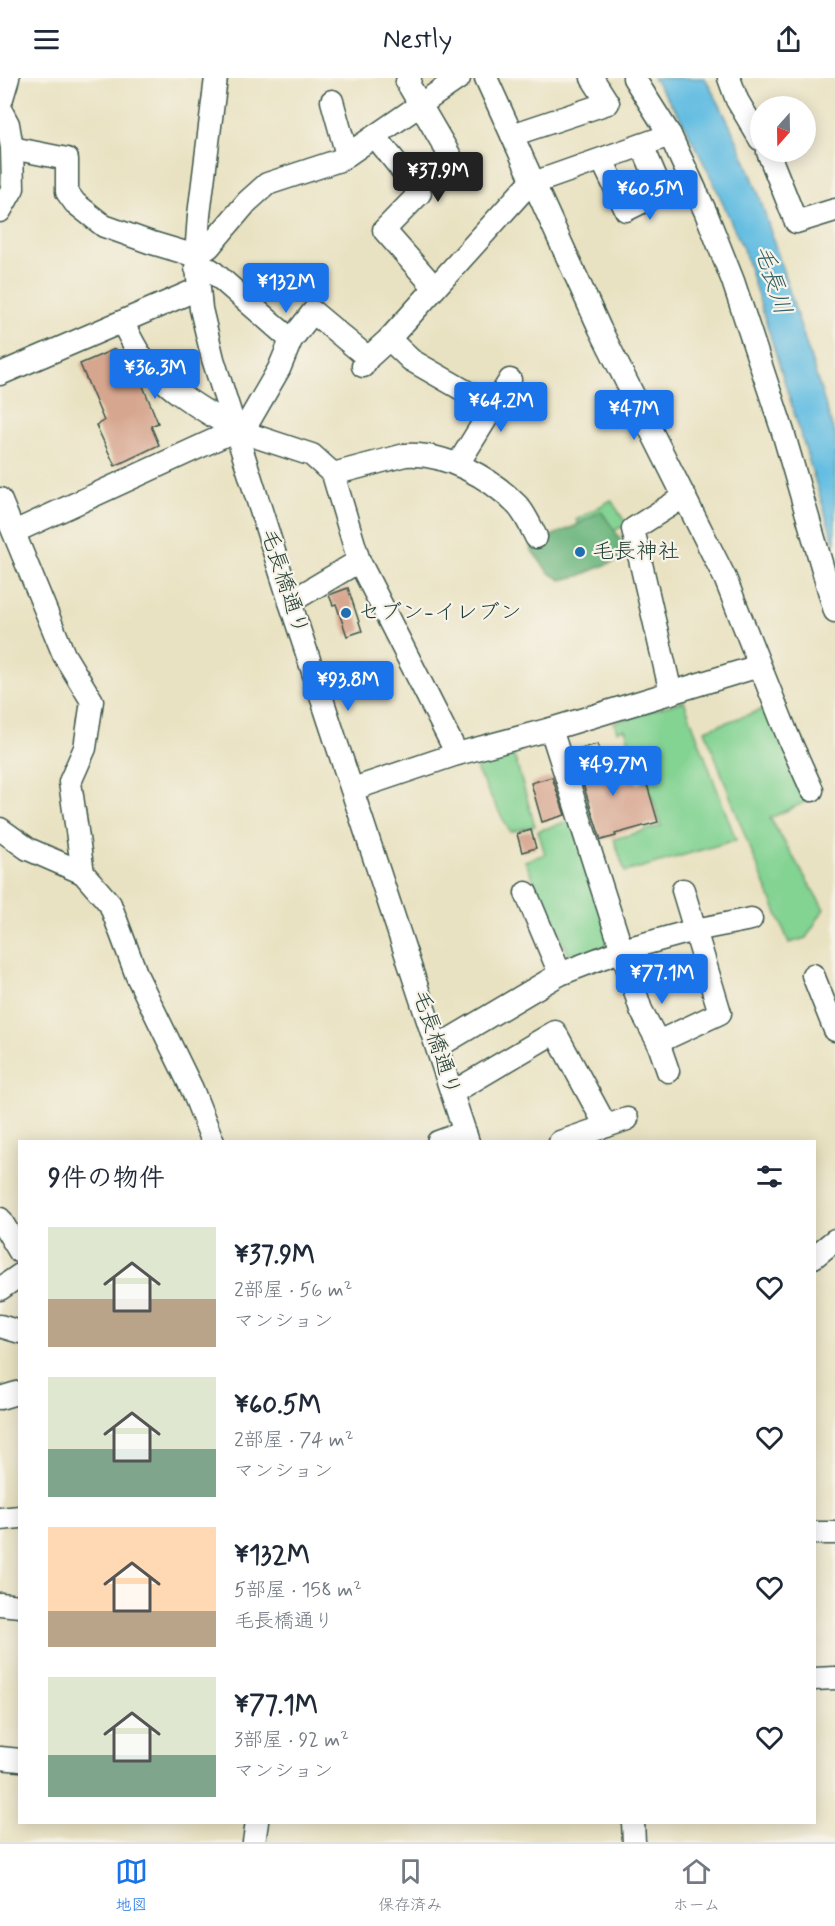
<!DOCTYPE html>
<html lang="ja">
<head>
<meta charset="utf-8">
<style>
  :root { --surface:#fff; --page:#f2f2f3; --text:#1f2937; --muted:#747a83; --line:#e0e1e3; --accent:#1a73e8 }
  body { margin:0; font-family:Mynerve,"Klee One",sans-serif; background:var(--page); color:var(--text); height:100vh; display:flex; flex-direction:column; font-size:22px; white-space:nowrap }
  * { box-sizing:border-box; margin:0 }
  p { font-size:20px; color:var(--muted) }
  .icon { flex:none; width:33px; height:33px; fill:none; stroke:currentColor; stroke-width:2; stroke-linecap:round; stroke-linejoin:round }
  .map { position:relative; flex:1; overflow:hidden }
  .drawer { position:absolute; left:18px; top:1062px; width:798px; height:684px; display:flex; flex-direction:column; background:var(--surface); border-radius:0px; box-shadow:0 3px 15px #0003 }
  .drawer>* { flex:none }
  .needle { width:39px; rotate:200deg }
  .fabs { position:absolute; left:750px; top:18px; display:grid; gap:12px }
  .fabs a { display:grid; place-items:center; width:66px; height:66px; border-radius:50%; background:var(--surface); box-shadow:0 3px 15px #0003; font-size:30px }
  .price { position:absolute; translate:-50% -51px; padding:0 14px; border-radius:6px; background:var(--accent); color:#fff; font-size:20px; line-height:39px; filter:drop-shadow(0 2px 3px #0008) }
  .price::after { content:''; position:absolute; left:50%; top:36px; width:18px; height:14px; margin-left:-9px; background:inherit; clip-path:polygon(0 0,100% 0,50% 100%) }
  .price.active { background:#222; color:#fff }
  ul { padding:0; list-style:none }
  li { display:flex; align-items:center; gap:18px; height:150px; padding:0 30px }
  li span { display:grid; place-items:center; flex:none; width:168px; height:120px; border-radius:0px; color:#555 }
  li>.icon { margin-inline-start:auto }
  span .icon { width:72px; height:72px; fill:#fffc; stroke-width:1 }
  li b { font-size:26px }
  h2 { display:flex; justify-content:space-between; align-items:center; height:72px; padding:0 30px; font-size:26px }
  header { display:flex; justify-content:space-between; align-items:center; height:78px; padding:0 30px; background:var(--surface); font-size:27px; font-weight:600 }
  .dock { display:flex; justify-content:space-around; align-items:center; height:84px; border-top:2px solid var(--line); background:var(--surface); font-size:16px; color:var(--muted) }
  .dock a { display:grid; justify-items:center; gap:3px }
  .dock .active { color:var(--accent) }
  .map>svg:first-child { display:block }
  .green { fill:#83d393; stroke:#518864; stroke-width:1.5 }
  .forest { fill:#6ab57d; stroke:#447958; stroke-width:1.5 }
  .water { fill:#65bee2; stroke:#427e8b; stroke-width:1.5 }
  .building { fill:#d7a68f }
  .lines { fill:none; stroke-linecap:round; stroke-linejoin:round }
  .minor-casing { stroke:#3d5649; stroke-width:25 }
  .minor { stroke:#fff; stroke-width:22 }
  .poi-dot { fill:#1f6fb2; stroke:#f7f3e8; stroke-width:2 }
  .labels { text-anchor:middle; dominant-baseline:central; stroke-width:4.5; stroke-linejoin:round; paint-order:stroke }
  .poi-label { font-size:22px; fill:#1f3d34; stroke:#f7f3e8; text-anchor:start }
  .street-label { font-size:22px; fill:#1f3d34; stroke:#f7f3e8 }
  .water-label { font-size:24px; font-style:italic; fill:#305d60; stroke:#f7f3e8 }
</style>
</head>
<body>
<header><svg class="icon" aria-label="menu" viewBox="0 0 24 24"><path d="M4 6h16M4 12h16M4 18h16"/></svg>Nestly<svg class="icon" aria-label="share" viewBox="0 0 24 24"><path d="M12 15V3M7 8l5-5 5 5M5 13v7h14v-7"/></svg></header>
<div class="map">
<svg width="835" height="1764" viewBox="0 0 835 1764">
  <rect width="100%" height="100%" fill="#f7f3e8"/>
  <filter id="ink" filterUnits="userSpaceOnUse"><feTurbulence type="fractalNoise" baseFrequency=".0167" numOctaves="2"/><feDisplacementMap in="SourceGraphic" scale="12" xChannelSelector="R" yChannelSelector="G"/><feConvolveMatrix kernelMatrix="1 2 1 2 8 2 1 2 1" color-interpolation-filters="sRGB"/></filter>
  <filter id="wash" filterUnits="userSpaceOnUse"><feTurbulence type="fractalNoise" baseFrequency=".008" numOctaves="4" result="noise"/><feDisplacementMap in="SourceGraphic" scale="24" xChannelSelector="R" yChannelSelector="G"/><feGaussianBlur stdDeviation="1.35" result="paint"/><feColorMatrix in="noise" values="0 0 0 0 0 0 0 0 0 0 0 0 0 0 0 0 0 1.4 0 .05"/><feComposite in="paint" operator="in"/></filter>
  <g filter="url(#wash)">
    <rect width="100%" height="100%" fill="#e9e2c2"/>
    <!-- green -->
    <g class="green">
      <path d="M611 422 627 447 589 463 576 442Z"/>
      <path d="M684 623 736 762 625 794 614 761 661 748 647 702 642 703 625 651 617 653 614 644Z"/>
      <path d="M764 631 812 721 770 740 824 831 806 860 789 865 746 760 705 652Z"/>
      <path d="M513 674 535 748 510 754 477 693 476 685Z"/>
      <path d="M572 742 611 861 608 867 571 881 525 783 545 776 538 753Z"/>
    </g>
    <!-- forest -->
    <path class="forest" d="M601 433 622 463 627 478 579 498 561 502 548 494 530 470 534 465 575 448Z"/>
    <!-- water -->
    <path class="water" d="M653 0H705C727 38 744 76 759 117L835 357V467L744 173 713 103 679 37Z"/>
    <g id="blocks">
      <!-- building -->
      <g class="building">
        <path d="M115 271 136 305 143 308 158 345 151 348 159 367 115 388 96 347 104 343 80 286Z"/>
        <path d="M348 510 362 553 347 558 336 526 333 527 329 517Z"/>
        <path d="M598 666 610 708 636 701 637 706 646 703 658 744 615 756 616 758 601 762 572 672Z"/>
        <path d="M552 699 565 737 542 744 531 705Z"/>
        <path d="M531 752 536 770 522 774 517 756Z"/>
      </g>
    </g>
  </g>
  <g filter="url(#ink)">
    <use href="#blocks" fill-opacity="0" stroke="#3d5649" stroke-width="1.5"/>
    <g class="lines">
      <defs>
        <g id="minor">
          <path d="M216 0 199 137 196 178 201 231 213 281 290 524 468 1064"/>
          <path d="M410 0 407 4 453 83"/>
          <path d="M486 0 600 251 725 500 789 661 812 712"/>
          <path d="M634 0 670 57 706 135 733 203 783 354 835 533"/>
          <path d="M729 0 737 22 760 61"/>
          <path d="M332 23 347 77"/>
          <path d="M0 27 8 0"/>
          <path d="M0 31 8 46 12 70 13 110 0 133"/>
          <path d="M512 57 608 25 592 0"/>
          <path d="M375 58 420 115 384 152 435 210"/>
          <path d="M12 70 67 81V114L75 125 104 148 149 164 196 178 209 169 247 124 267 106 340 82 459 0"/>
          <path d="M768 74 796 144 835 132"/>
          <path d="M602 82 626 132 662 114 642 67"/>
          <path d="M196 190 211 192 291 262"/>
          <path d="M122 244C130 258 136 273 146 285 170 314 204 332 236 352"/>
          <path d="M389 261 411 282 493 329"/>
          <path d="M363 288 368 280 389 261 528 107 670 57"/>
          <path d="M0 296 198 211"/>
          <path d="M242 355 279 291 291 262 313 234 368 280"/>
          <path d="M458 386 510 302"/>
          <path d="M333 396 405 377C444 374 490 399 517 427 525 435 531 449 536 459"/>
          <path d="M0 421 64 577 92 623 85 670 70 704 83 795 110 826 137 898 192 1011 213 1064"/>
          <path d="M14 454 236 352 312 377 333 396 359 483 290 524"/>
          <path d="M359 483 457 676"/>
          <path d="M671 615 633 451 685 418"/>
          <path d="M551 651 641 932 658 964 668 993"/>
          <path d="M353 711 457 676 551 651 759 588"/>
          <path d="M0 751 28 771 83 795"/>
          <path d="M526 815 560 896"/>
          <path d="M813 897 835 952"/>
          <path d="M658 964 720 935 683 812"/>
          <path d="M437 969 560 896 622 872 695 852 751 841"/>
          <path d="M452 1015 555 954 606 1048"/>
          <path d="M438 1064 465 1054"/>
          <path d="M560 1064 627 1041"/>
          <path d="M0 1141 20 1174"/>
          <path d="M814 1179 835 1162"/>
          <path d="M0 1211 20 1197"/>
          <path d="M0 1248 20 1254"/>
          <path d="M0 1320 20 1314"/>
          <path d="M0 1441 20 1439"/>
          <path d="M814 1455H835"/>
          <path d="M0 1526 20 1528"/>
          <path d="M814 1601 835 1600"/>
          <path d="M0 1680 20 1682"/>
          <path d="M633 1744 634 1764"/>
          <path d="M254 1764 257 1744"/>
        </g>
      </defs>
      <!-- minor casing -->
      <use href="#minor" class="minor-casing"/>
      <!-- minor -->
      <use href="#minor" class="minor"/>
    </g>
  </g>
  <!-- markers -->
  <g class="poi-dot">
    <circle cx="580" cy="474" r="6"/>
    <circle cx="346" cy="535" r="6"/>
  </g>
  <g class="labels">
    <!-- poi labels -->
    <g class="poi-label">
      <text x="592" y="474">毛長神社</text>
      <text x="358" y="535">セブン-イレブン</text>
    </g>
    <!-- street labels -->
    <g class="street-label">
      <text transform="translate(284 504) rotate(72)">毛長橋通り</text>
      <text transform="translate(436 965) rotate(72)">毛長橋通り</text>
    </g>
    <!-- water labels -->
    <g class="water-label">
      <text transform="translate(772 202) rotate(72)">毛長川</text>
    </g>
  </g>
</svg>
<div class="fabs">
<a><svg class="needle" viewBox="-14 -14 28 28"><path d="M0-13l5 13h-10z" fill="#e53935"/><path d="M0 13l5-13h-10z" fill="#747a83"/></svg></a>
</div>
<b class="price active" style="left:438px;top:125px">¥37.9M</b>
<b class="price" style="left:650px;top:143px">¥60.5M</b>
<b class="price" style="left:286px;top:236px">¥132M</b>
<b class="price" style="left:155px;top:322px">¥36.3M</b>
<b class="price" style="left:501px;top:355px">¥64.2M</b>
<b class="price" style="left:634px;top:363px">¥47M</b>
<b class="price" style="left:348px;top:634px">¥93.8M</b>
<b class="price" style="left:613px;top:719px">¥49.7M</b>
<b class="price" style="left:662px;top:927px">¥77.1M</b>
<section class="drawer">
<h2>9件の物件<svg class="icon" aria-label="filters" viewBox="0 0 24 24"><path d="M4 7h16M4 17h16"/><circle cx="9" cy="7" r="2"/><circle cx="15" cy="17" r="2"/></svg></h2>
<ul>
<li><span style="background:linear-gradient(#dfe7d0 60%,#b9a48a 0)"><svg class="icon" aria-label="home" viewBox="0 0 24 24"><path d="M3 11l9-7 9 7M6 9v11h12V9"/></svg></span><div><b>¥37.9M</b><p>2部屋 · 56 m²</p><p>マンション</p></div><svg class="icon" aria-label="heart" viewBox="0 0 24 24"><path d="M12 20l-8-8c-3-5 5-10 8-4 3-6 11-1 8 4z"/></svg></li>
<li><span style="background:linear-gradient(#dfe7d0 60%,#7fa58c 0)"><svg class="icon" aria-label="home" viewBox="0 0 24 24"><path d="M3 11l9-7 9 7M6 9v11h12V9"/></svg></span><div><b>¥60.5M</b><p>2部屋 · 74 m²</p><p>マンション</p></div><svg class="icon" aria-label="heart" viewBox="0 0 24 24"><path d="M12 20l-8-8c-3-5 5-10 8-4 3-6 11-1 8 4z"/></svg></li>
<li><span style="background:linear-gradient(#ffd9b3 70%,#b9a48a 0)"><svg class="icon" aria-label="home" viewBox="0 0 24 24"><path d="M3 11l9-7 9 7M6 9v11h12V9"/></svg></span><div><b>¥132M</b><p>5部屋 · 158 m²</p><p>毛長橋通り</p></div><svg class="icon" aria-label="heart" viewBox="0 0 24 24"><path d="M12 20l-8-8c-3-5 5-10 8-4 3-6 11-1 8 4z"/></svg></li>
<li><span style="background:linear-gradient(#dfe7d0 65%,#7fa58c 0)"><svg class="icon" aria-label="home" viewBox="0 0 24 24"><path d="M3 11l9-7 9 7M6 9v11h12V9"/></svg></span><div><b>¥77.1M</b><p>3部屋 · 92 m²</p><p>マンション</p></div><svg class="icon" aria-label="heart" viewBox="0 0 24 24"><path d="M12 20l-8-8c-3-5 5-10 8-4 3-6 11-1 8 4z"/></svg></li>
</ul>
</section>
</div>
<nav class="dock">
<a class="active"><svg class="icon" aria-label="map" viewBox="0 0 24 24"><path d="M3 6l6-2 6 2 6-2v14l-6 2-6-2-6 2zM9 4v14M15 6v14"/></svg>地図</a>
<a><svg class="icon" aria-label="saved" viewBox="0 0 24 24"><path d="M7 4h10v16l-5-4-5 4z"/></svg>保存済み</a>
<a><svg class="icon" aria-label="home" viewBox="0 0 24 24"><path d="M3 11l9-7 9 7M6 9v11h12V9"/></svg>ホーム</a>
</nav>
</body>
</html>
